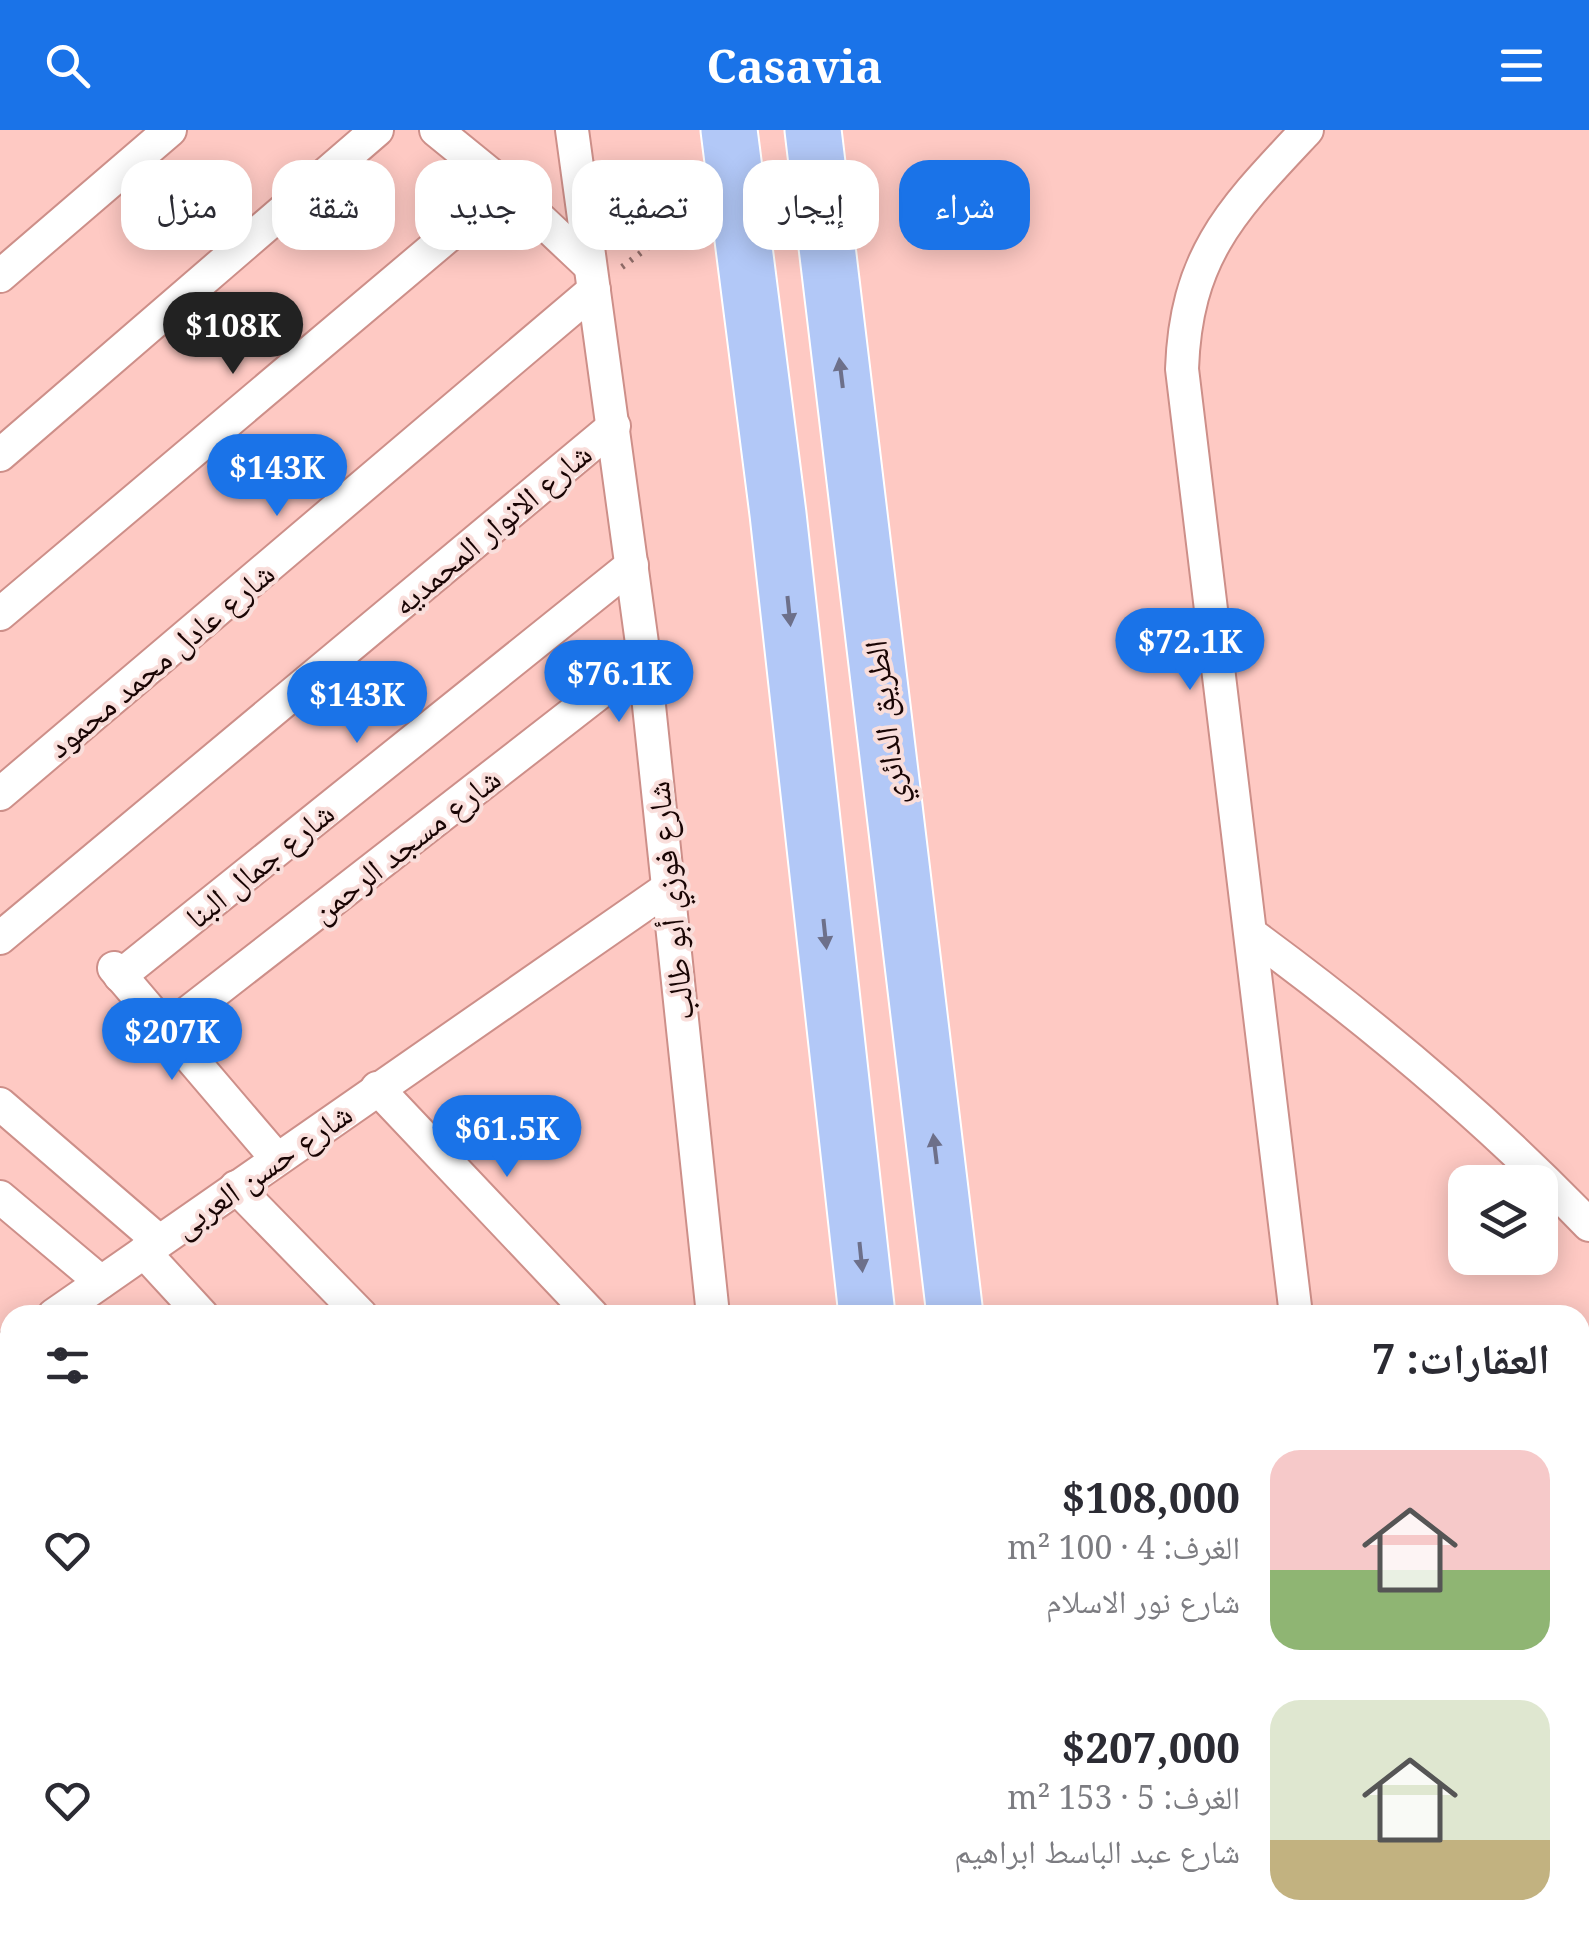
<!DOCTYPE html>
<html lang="ar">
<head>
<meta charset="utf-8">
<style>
  :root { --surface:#fff; --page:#f2f2f3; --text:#2b2b33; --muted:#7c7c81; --accent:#1a73e8 }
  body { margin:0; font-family:"Noto Serif","Noto Naskh Arabic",serif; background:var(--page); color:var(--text); direction:rtl; height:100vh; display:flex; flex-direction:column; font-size:38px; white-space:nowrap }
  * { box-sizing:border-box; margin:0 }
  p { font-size:32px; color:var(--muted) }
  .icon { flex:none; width:55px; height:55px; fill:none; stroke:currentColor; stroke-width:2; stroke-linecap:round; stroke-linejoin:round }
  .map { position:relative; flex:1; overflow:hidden; direction:ltr }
  .panel { position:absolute; left:0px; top:1175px; width:1590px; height:642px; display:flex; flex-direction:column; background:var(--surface); border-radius:30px 30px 0 0; box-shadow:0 5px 25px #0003; direction:rtl }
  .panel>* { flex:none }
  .banner { position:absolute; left:30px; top:30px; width:1000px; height:90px; direction:rtl; display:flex; gap:20px }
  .fabs { position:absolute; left:1448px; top:1035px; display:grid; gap:20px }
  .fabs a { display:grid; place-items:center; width:110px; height:110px; border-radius:20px; background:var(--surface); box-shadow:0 5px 25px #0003; font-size:50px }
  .price { position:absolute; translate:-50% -85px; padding:0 22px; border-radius:35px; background:var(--accent); color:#fff; font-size:32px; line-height:65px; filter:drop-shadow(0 2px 5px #0008) }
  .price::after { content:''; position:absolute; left:50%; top:60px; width:30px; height:22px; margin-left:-15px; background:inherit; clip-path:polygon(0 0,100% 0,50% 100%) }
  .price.selected { background:#222; color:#fff }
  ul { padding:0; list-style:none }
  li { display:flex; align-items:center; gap:30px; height:250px; padding:0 40px }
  li span { display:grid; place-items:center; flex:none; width:280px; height:200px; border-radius:30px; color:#555 }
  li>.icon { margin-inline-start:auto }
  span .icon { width:120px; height:120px; fill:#fffc; stroke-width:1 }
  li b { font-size:42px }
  h2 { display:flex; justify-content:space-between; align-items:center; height:120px; padding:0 40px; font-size:42px }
  .chip { padding:0 35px; border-radius:30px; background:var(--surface); box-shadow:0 5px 25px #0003; font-size:35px; line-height:90px }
  .chip.selected { background:var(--accent); color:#fff }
  header { display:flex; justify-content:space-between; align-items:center; height:130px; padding:0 40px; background:var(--accent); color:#fff; font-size:45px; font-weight:700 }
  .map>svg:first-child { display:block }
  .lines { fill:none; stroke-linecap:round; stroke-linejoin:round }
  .street-casing { stroke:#cd8f89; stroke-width:36 }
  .highway-casing { stroke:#fff; stroke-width:59 }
  .path { stroke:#936e6a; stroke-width:6; stroke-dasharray:2.5 8; stroke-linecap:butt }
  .street { stroke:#fff; stroke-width:32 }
  .highway { stroke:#b2c8f7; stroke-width:55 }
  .oneway { fill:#6d708a }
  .labels { text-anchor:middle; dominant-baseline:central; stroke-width:8; stroke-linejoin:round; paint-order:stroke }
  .street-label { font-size:32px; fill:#190504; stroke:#f9dedb }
</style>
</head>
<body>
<header><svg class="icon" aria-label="menu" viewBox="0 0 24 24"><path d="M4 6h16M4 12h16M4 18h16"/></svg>Casavia<svg class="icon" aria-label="search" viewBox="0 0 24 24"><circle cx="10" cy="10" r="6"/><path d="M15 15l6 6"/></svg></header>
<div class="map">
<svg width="1589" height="1816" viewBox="0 0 1589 1816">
  <rect width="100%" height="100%" fill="#fec9c3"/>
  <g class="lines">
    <defs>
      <g id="street">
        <path d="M436 0 506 57 590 136"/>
        <path d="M572 0 644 528 713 1185"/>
        <path d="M0 146 170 0"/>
        <path d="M0 325 377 0"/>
        <path d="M0 484 506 57"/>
        <path d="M0 664 594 160"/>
        <path d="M1251 804C1371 892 1486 988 1589 1095"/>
        <path d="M0 808 614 296"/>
        <path d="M114 838 277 1029"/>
        <path d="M120 846 632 435"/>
        <path d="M167 899 644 528"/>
        <path d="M377 958 592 1185"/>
        <path d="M0 974 159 1111"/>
        <path d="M236 1057 361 1185"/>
        <path d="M0 1067 101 1152"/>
        <path d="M144 1122 202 1185"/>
        <path d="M54 1185 668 758"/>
        <path d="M1296 1185 1182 239C1186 124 1233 79 1307 0"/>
        <path d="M0 1223 10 1216"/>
        <path d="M0 1252 10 1263"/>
        <path d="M0 1428 10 1438"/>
        <path d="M0 1602 10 1613"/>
        <path d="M0 1802 13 1816"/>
        <path d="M190 1808 198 1816"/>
        <path d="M348 1808 356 1816"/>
        <path d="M518 1808 526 1816"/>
        <path d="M612 1808 620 1816"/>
        <path d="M788 1808 789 1816"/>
        <path d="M1370 1808 1371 1816"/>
      </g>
      <g id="highway">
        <path d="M729 0 778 384 867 1185"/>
        <path d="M813 0 955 1185"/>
        <path d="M938 1808 939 1816"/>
        <path d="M1030 1808V1816"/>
      </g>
    </defs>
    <!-- street casing -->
    <use href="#street" class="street-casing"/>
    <!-- highway casing -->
    <use href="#highway" class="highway-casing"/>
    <!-- path -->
    <path class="path" d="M622 137 696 81"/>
    <!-- street -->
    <use href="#street" class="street"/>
    <!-- highway -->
    <use href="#highway" class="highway"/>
  </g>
  <!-- one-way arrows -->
  <defs><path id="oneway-solid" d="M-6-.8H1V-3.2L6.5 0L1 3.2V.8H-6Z" transform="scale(2.5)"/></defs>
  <g class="oneway">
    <use href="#oneway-solid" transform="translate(841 243) rotate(-97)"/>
    <use href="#oneway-solid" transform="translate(789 481) rotate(84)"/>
    <use href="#oneway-solid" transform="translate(825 804) rotate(84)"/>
    <use href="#oneway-solid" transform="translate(935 1019) rotate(-97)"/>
    <use href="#oneway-solid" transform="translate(861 1127) rotate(84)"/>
  </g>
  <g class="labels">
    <!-- street labels -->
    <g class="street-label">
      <text transform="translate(491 398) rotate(-40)">شارع الانوار المحمديه</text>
      <text transform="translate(160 529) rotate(-40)">شارع عادل محمد محمود</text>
      <text transform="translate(884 593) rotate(-97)">الطريق الدائري</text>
      <text transform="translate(405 714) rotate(-38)">شارع مسجد الرحمن</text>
      <text transform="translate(259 734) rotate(-39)">شارع جمال البنا</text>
      <text transform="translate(669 771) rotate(-96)">شارع فوزي أبو طالب</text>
      <text transform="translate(262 1039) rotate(-35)">شارع حسن العربى</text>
    </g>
  </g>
</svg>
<div class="fabs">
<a><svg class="icon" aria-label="layers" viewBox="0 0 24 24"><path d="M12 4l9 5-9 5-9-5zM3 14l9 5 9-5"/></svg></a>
</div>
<b class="price selected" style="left:233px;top:247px">$108K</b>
<b class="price" style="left:277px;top:389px">$143K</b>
<b class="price" style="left:1190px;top:563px">$72.1K</b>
<b class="price" style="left:619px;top:595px">$76.1K</b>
<b class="price" style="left:357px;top:616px">$143K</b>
<b class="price" style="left:172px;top:953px">$207K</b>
<b class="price" style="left:507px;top:1050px">$61.5K</b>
<div class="banner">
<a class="chip selected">شراء</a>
<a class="chip">إيجار</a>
<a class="chip">تصفية</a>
<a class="chip">جديد</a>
<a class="chip">شقة</a>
<a class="chip">منزل</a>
</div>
<section class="panel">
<h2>العقارات: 7<svg class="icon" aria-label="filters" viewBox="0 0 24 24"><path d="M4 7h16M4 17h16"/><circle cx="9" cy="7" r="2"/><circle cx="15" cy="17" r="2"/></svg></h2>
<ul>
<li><span style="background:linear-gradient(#f6c9c9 60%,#8fb573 0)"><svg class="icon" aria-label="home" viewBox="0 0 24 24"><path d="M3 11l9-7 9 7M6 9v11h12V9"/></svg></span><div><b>$108,000</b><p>الغرف: 4 · 100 m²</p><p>شارع نور الاسلام</p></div><svg class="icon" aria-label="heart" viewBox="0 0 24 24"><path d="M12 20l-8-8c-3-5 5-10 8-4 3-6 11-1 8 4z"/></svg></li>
<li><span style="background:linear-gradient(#dfe7d0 70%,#c2b280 0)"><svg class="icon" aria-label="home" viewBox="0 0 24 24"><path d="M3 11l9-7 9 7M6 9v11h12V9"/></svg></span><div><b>$207,000</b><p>الغرف: 5 · 153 m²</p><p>شارع عبد الباسط ابراهيم</p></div><svg class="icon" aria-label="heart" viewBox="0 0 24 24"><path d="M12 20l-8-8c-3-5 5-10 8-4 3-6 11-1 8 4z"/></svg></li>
</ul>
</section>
</div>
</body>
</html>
